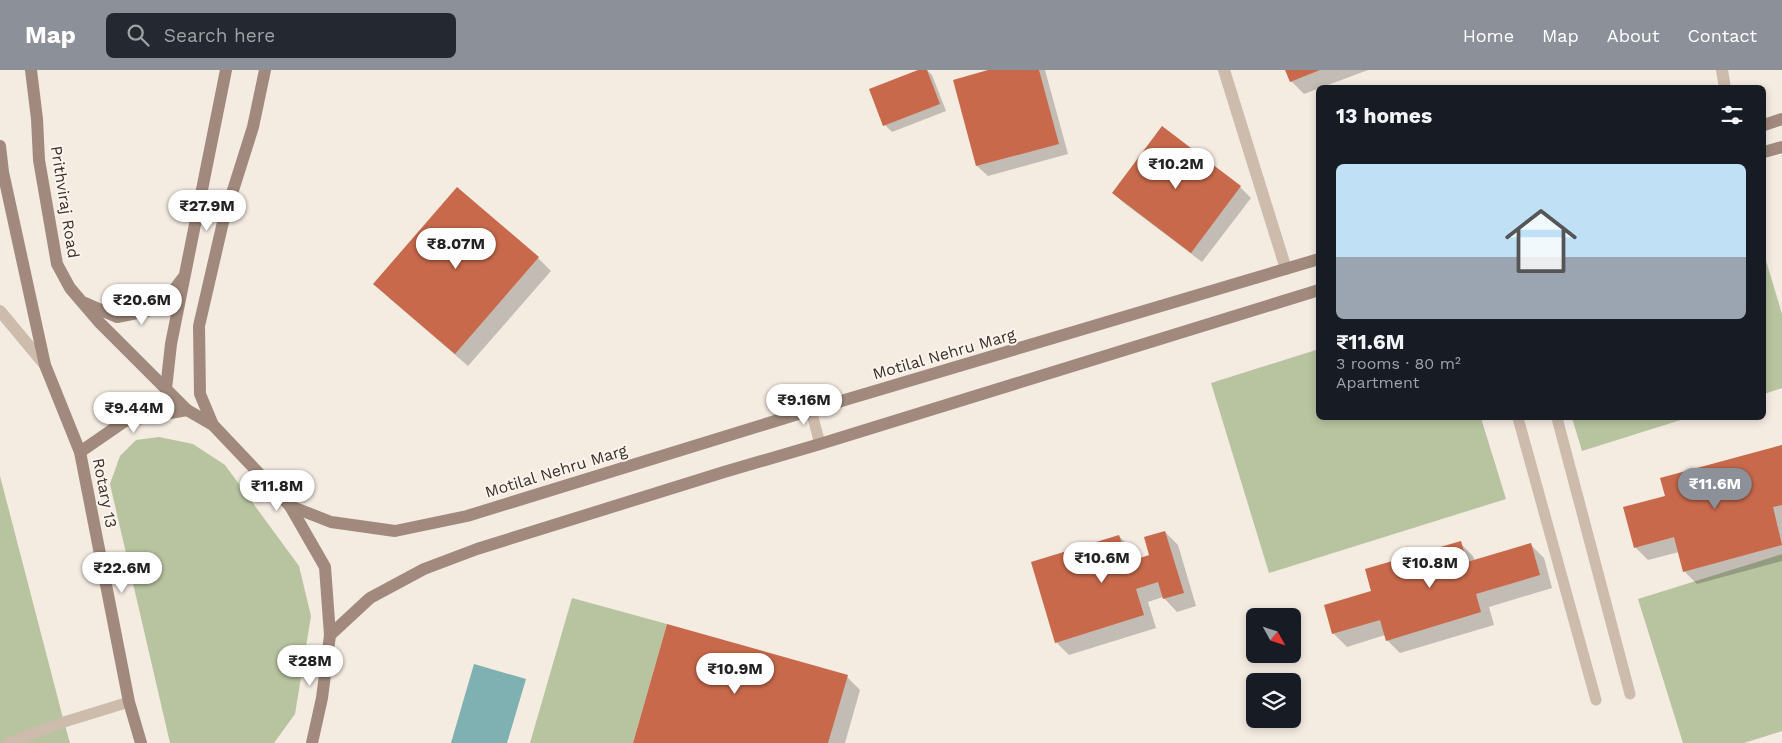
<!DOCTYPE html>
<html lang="en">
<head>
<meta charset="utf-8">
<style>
  :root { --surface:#171b24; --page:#242831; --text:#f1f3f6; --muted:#9ea1a6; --accent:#8c9099 }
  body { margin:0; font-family:"Work Sans",sans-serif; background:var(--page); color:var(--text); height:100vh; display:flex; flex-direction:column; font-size:19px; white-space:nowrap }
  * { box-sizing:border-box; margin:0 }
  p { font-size:16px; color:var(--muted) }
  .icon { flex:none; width:28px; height:28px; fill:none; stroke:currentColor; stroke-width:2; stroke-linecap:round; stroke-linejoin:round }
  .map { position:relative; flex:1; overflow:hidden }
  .details { position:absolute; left:1316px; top:15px; width:450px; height:335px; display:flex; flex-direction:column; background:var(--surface); border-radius:8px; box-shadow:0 2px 8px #0003 }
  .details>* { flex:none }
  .needle { width:32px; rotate:130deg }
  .controls { position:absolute; left:1246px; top:538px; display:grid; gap:10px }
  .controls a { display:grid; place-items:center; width:55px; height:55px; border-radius:8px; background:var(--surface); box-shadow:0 2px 8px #0003; font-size:25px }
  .price { position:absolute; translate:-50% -42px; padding:0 11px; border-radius:18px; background:#fff; color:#222; font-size:16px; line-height:32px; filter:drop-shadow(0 1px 2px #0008) }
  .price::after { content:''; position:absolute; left:50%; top:30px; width:15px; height:11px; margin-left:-8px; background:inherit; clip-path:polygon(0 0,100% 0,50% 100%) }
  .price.on { background:var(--accent); color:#fff }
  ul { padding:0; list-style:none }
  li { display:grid; align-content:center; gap:10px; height:265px; padding:0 20px }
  li span { display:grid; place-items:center; height:155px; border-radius:8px; color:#555 }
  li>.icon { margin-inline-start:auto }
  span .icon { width:90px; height:90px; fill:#fffc; stroke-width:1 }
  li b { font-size:21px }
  h2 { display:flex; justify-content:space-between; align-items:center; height:60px; padding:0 20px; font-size:21px }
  header { display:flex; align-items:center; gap:30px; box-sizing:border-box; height:70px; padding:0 25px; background:var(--accent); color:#fff }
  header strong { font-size:24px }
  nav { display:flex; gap:28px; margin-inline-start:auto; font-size:18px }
  .search { width:350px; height:45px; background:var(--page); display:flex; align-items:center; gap:12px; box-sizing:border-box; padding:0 18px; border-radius:8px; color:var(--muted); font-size:19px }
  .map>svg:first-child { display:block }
  .green { fill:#b8c4a0 }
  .water { fill:#7fb0b2 }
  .shadow { fill:#0003 }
  .building { fill:#c8694b }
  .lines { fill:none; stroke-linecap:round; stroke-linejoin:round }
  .service { stroke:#cdbbac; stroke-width:11 }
  .minor { stroke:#cdbbac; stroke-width:12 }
  .secondary { stroke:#a18a7d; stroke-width:12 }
  .labels { text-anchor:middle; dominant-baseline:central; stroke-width:4; stroke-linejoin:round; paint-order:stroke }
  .street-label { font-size:16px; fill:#3b302b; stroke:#fbf5ee }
</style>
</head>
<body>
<header>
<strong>Map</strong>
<div class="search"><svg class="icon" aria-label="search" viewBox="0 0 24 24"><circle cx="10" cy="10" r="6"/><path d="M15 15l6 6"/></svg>Search here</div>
<nav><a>Home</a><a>Map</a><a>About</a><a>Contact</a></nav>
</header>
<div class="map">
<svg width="1782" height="673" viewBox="0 0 1782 673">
  <rect width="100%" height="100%" fill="#f4ebe1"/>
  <!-- green -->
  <g class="green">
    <path d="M1764 184 1782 244V318L1764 324Z"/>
    <path d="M1319 279V348H1481L1506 429 1269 503 1211 313Z"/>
    <path d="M1572 348H1687L1582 381Z"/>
    <path d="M159 367 193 374 225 395 299 496 311 546 295 644 274 673H170L110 414 120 386 136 370Z"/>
    <path d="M0 406 64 652 70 673H0Z"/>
    <path d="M1782 484V661L1744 673H1683L1638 529Z"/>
    <path d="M572 528 667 554 633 673H530Z"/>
  </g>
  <!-- water -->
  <path class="water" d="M474 594 526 609 507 673H451Z"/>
  <!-- shadow -->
  <g class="shadow">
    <path d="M921 0H927L932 5 946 41 892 62 885 55Z"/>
    <path d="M992 0H1045L1068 84 988 106 977 96 955 10Z"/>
    <path d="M1286 0H1368L1304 24 1291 11Z"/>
    <path d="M1162 58 1240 117 1251 128 1202 192 1124 133 1113 123Z"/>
    <path d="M538 188 551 201 468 296 388 227Z"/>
    <path d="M1782 377V491L1697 514 1684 501 1679 482 1648 490 1635 477 1666 427Z"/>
    <path d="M1165 462 1178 475 1196 536 1177 542 1163 527 1148 532 1156 558 1069 585 1056 572 1119 466 1132 479 1135 490 1151 486Z"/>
    <path d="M1460 473 1473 486 1475 491 1531 475 1544 488 1552 518 1489 537 1494 555 1400 583 1387 570 1385 565 1347 577 1333 563 1373 521Z"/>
    <path d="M847 607 860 620 845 673H634Z"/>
  </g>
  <!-- building -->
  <g class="building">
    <path d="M918 0H927L940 34 883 56 869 19Z"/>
    <path d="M988 0H1039L1059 74 976 96 953 10Z"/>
    <path d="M1285 0H1320L1290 12Z"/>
    <path d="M1162 56 1241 116 1191 183 1112 123Z"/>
    <path d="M457 117 539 187 455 284 373 214Z"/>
    <path d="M1782 375V435L1773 437 1782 475 1683 502 1674 467 1634 478 1623 437 1665 426 1660 408Z"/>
    <path d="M1165 461 1184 523 1163 529 1158 512 1136 519 1144 545 1055 573 1031 492 1119 465 1128 492 1149 485 1144 467Z"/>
    <path d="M1461 471 1467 492 1531 473 1540 505 1476 524 1481 542 1386 571 1380 550 1332 564 1324 535 1371 521 1365 499Z"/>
    <path d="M667 554 848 605 828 673H633Z"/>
  </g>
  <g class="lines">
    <!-- service -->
    <g class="service">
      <path d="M811 340 820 374"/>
      <path d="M1518 348 1596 630"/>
      <path d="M1557 348 1630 624"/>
      <path d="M8 673 64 652 129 632"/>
    </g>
    <!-- minor -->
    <g class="minor">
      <path d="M1224 0 1286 199"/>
      <path d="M1722 0 1725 18"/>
      <path d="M0 241 45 295"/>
    </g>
    <!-- secondary -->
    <g class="secondary">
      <path d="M31 0 37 49 39 90 57 194 70 218 100 253 187 340 213 355 290 436 325 497 330 565 322 628 312 673"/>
      <path d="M1764 55 1782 49"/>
      <path d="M0 76 3 102 45 295 80 382 129 632 141 673"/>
      <path d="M1764 82 1782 77"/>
      <path d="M85 233 117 247 147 241 170 225 183 208"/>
      <path d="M166 319 171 274 226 0"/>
      <path d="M213 355 200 324 199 256 223 152 253 57 265 0"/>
      <path d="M80 382 125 351 187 340"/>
      <path d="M290 436 331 452 395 461 467 446 811 340 1319 189"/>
      <path d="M330 565 370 528 424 499 477 479 724 402 820 374 1319 220"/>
    </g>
  </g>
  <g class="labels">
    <!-- street labels -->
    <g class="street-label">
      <text transform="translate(65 132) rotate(81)">Prithviraj Road</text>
      <text transform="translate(944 284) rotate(-16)">Motilal Nehru Marg</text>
      <text transform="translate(556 401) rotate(-17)">Motilal Nehru Marg</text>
      <text transform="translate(105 423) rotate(79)">Rotary 13</text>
    </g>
  </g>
</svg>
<div class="controls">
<a><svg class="needle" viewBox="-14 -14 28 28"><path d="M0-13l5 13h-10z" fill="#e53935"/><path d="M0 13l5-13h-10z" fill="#9ea1a6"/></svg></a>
<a><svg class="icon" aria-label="layers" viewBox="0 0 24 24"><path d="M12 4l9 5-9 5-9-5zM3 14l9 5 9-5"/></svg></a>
</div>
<b class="price" style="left:1176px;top:120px">₹10.2M</b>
<b class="price" style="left:207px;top:162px">₹27.9M</b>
<b class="price" style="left:456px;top:200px">₹8.07M</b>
<b class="price" style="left:142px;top:256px">₹20.6M</b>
<b class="price" style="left:804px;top:356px">₹9.16M</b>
<b class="price" style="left:134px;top:364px">₹9.44M</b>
<b class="price on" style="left:1715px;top:440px">₹11.6M</b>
<b class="price" style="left:277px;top:442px">₹11.8M</b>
<b class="price" style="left:1102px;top:514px">₹10.6M</b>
<b class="price" style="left:1430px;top:519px">₹10.8M</b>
<b class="price" style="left:122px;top:524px">₹22.6M</b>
<b class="price" style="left:310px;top:617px">₹28M</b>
<b class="price" style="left:735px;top:625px">₹10.9M</b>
<section class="details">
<h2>13 homes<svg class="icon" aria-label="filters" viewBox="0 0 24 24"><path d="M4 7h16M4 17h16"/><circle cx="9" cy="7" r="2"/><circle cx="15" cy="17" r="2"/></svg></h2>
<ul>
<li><span style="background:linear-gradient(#bfe0f5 60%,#9aa5b1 0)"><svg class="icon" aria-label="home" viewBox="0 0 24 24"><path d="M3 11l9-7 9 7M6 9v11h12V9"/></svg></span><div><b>₹11.6M</b><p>3 rooms · 80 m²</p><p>Apartment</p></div></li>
</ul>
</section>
</div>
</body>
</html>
